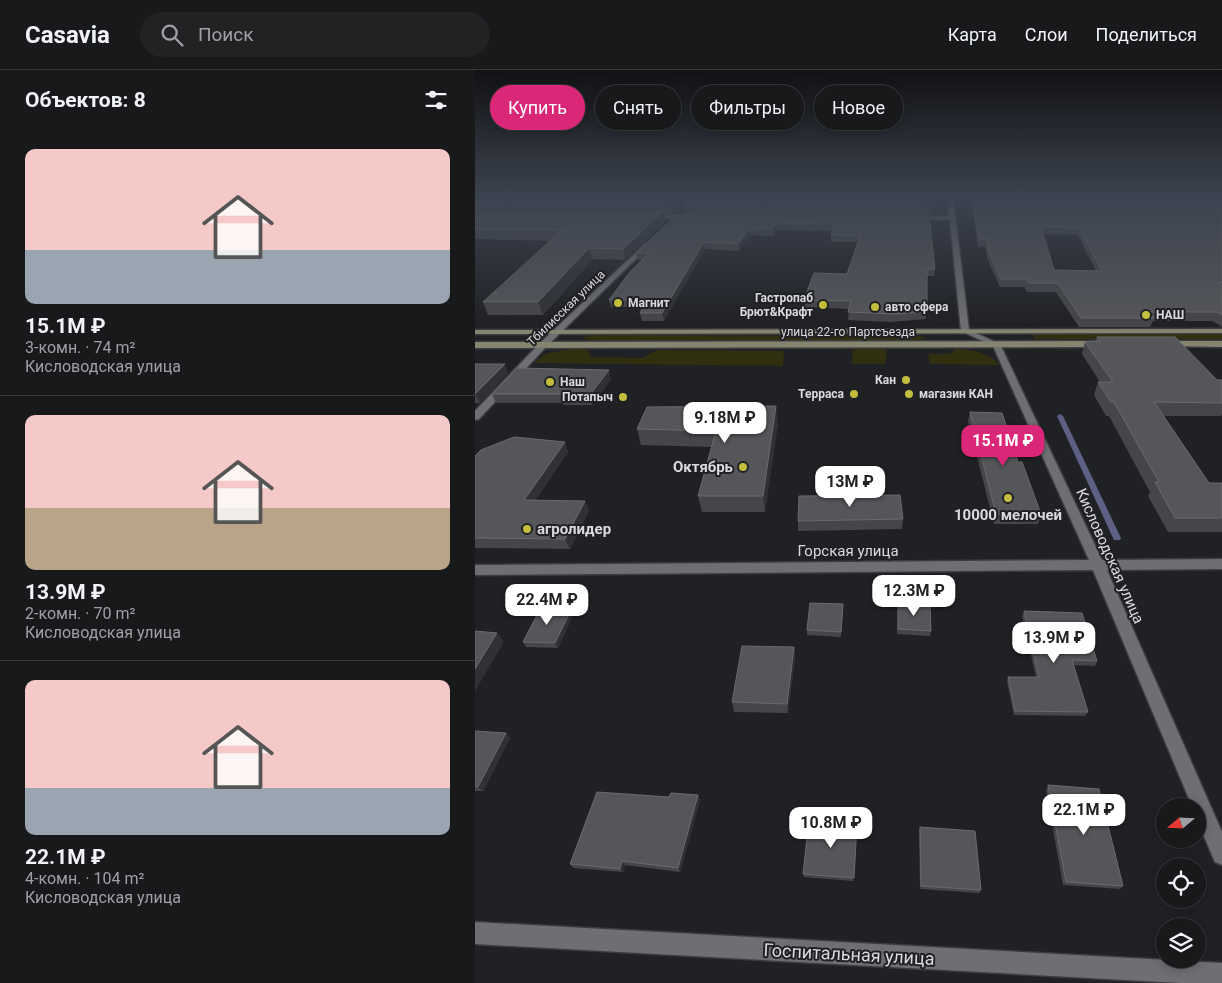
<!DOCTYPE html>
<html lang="ru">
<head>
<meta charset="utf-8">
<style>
  :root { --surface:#18191b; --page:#212224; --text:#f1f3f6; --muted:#9fa0a3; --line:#36383a; --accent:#db2777 }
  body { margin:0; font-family:Roboto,sans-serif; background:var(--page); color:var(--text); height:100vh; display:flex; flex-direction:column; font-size:19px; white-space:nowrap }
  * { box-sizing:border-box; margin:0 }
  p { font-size:16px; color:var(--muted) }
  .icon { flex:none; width:28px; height:28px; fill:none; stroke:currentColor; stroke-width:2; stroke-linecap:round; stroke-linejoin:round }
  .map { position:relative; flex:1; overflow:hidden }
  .details { display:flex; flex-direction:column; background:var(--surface); width:475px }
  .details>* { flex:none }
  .top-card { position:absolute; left:15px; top:15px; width:475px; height:45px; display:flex; gap:10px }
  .needle { width:32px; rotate:251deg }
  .tools { position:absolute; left:681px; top:728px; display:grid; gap:10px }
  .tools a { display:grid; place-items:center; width:50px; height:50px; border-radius:50%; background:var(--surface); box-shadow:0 2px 12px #0003,0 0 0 1px var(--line); font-size:25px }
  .price { position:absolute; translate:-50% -42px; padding:0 11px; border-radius:10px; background:#fff; color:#222; font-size:16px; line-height:32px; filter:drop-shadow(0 1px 2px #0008) }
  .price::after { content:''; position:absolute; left:50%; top:30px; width:15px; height:11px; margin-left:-8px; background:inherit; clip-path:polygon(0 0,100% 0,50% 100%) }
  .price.selected { background:var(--accent); color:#fff }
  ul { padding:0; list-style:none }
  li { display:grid; align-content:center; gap:10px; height:265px; padding:0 25px }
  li+li { border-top:1px solid var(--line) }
  li span { display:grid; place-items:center; height:155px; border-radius:10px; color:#555 }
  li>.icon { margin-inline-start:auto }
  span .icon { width:90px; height:90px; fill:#fffc; stroke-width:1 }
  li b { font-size:21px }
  h2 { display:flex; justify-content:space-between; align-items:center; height:60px; padding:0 25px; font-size:21px }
  .pill { padding:0 18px; border-radius:22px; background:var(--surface); box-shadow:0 2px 12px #0003,0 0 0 1px var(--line); font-size:18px; line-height:45px }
  .pill.selected { background:var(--accent); color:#fff }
  header { display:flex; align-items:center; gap:30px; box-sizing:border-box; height:70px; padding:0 25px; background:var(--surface); border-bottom:1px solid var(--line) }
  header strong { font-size:24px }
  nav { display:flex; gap:28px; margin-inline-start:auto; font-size:18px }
  .search { width:350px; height:45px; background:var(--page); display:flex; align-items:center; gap:12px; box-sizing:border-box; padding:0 18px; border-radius:28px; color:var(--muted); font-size:19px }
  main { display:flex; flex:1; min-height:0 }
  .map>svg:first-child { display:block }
  .green { fill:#302f0f }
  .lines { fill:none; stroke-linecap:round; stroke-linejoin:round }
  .stream { fill:#5d6083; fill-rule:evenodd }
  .street-casing { stroke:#3c3c3f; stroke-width:3 }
  .secondary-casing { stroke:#3c3c3f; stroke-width:3 }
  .street { fill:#6e6f72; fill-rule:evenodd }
  .secondary { fill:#84846f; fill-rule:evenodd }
  .wall { fill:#454649; fill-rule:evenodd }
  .shaded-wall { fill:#303134 }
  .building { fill:#555659; stroke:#6a6b6d; fill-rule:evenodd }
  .poi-dot { fill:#c3bd3e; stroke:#202124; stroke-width:2 }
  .labels { text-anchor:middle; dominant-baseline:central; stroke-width:4; stroke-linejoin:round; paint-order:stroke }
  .far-poi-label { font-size:12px; font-weight:bold; fill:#dadadc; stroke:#202124; text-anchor:start }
  .far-street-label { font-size:12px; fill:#dadadc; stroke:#202124 }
  .poi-label { font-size:15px; font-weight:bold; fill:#dadadc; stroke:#202124; text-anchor:end }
  .street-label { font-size:15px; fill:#dadadc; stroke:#202124 }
  .near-street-label { font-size:18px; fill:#dadadc; stroke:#202124 }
</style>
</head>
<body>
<header>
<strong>Casavia</strong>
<div class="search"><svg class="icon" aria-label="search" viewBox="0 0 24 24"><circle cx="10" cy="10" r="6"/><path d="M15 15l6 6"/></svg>Поиск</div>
<nav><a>Карта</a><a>Слои</a><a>Поделиться</a></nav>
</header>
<main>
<section class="details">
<h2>Объектов: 8<svg class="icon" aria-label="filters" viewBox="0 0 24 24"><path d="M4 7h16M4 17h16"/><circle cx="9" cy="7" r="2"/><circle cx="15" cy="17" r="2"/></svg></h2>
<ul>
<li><span style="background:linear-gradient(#f6c9c9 65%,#9aa5b1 0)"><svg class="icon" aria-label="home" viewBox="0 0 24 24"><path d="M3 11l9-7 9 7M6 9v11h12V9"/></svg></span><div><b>15.1M ₽</b><p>3-комн. · 74 m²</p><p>Кисловодская улица</p></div></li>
<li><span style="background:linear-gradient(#f6c9c9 60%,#b9a48a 0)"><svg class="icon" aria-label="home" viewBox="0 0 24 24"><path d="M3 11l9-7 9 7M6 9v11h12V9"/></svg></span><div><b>13.9M ₽</b><p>2-комн. · 70 m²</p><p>Кисловодская улица</p></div></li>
<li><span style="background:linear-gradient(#f6c9c9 70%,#9aa5b1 0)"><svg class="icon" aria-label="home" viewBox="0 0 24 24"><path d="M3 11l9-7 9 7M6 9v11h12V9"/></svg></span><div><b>22.1M ₽</b><p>4-комн. · 104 m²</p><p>Кисловодская улица</p></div></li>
</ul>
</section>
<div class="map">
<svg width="747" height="913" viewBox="0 0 747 913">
  <rect width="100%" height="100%" fill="#202124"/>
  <!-- green -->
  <g class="green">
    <path d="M558 264H747V269H560Z"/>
    <path d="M112 265 446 266 451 268 445 270 126 271 108 269Z"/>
    <path d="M378 278 412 279 410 294H377Z"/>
    <path d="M95 279H112L115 287 167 288 182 280 309 281 308 296 59 293 70 284Z"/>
    <path d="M480 279C497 279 513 282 525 295L455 294 453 284H475Z"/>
  </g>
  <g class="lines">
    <!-- stream -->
    <path class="stream" d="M585 344 588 346 646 468 645 470H639L638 468 582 346Z"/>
    <defs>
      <g id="street">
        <path d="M472 127H478L494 260 525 274 627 490 747 489V499L632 500 747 762V795L740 792 722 750V736H717L618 500 0 505V495L614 490 518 276 486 261 475 150 434 148 474 146Z"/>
        <path d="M174 145H214L217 147 214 149 172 148Z"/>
        <path d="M171 173 176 174 71 277 4 349 0 350V341L65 273Z"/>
        <path d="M0 852 747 893V913H705L0 874Z"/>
      </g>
      <g id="secondary">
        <path d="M747 259V263L0 264V260Z"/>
        <path d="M692 271H747V277L689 276V272Z"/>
        <path d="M0 272 625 271 629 274 625 277 0 278Z"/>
      </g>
    </defs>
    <!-- street casing -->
    <use href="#street" class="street-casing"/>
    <!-- secondary casing -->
    <use href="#secondary" class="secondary-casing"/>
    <!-- street -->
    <use href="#street" class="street"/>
    <!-- secondary -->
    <use href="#secondary" class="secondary"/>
  </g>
  <!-- wall -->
  <g class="wall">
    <path d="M0 127 458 134 457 143 452 144H211L209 134H210L198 144H190L191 151 150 190 118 189 68 245H13L8 232 76 171 0 169Z"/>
    <path d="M492 127H747V257L738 251H678L675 257H604L581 222H552L549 217H525L512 188 511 177 503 176 498 141ZM568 164 603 165 621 201 579 200Z"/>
    <path d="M202 145H454L460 199 459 206H452L451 249 415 252 373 250 374 239 330 237 329 230 372 204 383 172H356V165L357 161 302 160 299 166 275 165 264 181 230 179 189 251H167L165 243 168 237H136L134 230 167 190H163L161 183Z"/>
    <path d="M622 267 742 310H747V344L746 346H688L734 413H747V462H693L673 426 675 422 634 346H631L619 325 623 312H625L607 284 610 272 620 271Z"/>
    <path d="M0 294 33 303 5 333H0Z"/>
    <path d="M136 309 117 335H89L88 333H21L17 324Z"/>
    <path d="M495 342 543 392 566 444 563 454H519L493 351Z"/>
    <path d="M303 352 290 442H227L223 426 237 377 166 375 162 359Z"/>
    <path d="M90 372 93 382 60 431H110L114 441 95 479 0 478V386Z"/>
    <path d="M428 449 427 459 323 461V451Z"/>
    <path d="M423 533 456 561 455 566 422 564Z"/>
    <path d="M368 534 366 567 332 565V560Z"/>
    <path d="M549 541 622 591 620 596 598 595 613 642 610 646 539 645 532 612 533 607H561L547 546Z"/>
    <path d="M98 545 83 578 51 577 48 572Z"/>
    <path d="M319 577 320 587 313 643 259 642 257 632Z"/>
    <path d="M0 661 31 663 35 668 8 721H0Z"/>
    <path d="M573 715 648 816 645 819 588 815 571 720Z"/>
    <path d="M223 725 225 730 205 802 150 795 148 802 98 798 95 794 194 727Z"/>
    <path d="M382 753 378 811 329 807 328 804Z"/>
    <path d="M445 757 506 820 504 823 445 819 444 761Z"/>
  </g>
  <!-- shaded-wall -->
  <g class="shaded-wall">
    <path d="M205 127H217L198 144 196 134Z"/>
    <path d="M453 134H458L457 143 452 144Z"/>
    <path d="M189 141 191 151 150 190 148 179Z"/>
    <path d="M301 153 302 160 299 166 298 159Z"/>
    <path d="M274 159 275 165 264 181 263 174Z"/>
    <path d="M229 172 230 179 189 251 187 243Z"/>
    <path d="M114 178 118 189 68 245 63 232Z"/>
    <path d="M30 294 33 303 5 333 0 324Z"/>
    <path d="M134 300 136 309 117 335 114 326Z"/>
    <path d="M301 336 303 352 290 442 288 426Z"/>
    <path d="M90 372 93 382 54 440 49 430Z"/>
    <path d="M110 431 114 441 95 479 90 469Z"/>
    <path d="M96 540 98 545 83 578 80 573Z"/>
    <path d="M22 563 29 572 0 621V599Z"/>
    <path d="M319 577 320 587 313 643 312 634Z"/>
    <path d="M31 663 35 668 8 721 3 717Z"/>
    <path d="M223 725 225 730 205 802 203 798Z"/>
    <path d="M147 791 150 795 148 802 145 799Z"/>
  </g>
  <!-- building -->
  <g class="building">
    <path d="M0 127H205L196 134H0Z"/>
    <path d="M216 127H457L458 134H209Z"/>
    <path d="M496 127H747V213H742L747 216V245L742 242H673L679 248H606L583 213H554L551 209H526L513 180V169H504L498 134ZM566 157 604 158 627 201 579 200Z"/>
    <path d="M0 141H189L148 179 114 178 63 232H8L87 160 0 159Z"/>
    <path d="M202 145H454L460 199H452V242L416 244 373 242 376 231 329 230 339 203 372 204 385 166 356 165 359 154 301 153 298 159H274L263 174 229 172 187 243H165L172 230H134L155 202 174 183H161Z"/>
    <path d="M622 267H700L742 310H747V333L679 332 734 413H747V448H700L680 412H684L639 332H636L623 312H638L610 272 625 271Z"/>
    <path d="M0 294H30L0 324Z"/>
    <path d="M42 298 134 300 114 326H86L87 324H17Z"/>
    <path d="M301 336 288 426H223L241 361 162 359 172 337Z"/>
    <path d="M495 342 527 343 543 392H547L566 444H521Z"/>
    <path d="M39 367 90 372 49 430 110 431 90 469 0 468V386L6 380Z"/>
    <path d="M425 425 428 449 323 451 324 426Z"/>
    <path d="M335 533 368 534 366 562 332 560Z"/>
    <path d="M423 533 455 535 456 561 423 559Z"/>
    <path d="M65 539 96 540 80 573 48 572Z"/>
    <path d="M549 541 607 543 622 591 597 590 613 642 540 641 533 607H564Z"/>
    <path d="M0 561 22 563 0 599Z"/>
    <path d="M267 576 319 577 312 634 257 632Z"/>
    <path d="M0 661 31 663 3 717H0Z"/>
    <path d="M573 715 624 719 648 816 591 812Z"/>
    <path d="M122 722 194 727 196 723 223 725 203 798 147 791 145 799 95 794Z"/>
    <path d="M334 749 382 753 379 808 328 804Z"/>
    <path d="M445 757 500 761 506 820 446 816Z"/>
  </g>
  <!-- sky -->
  <linearGradient id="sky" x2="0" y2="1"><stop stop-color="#121214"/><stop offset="0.5" stop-color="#3c4350"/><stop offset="1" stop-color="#3c4350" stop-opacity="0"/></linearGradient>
  <rect width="747" height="255" fill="url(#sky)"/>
  <!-- markers -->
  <g class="poi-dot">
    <circle cx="143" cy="233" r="5"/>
    <circle cx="348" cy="235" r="5"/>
    <circle cx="400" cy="237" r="5"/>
    <circle cx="671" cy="245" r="5"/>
    <circle cx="431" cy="310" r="5"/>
    <circle cx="75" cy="312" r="5"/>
    <circle cx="379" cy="324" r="5"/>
    <circle cx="434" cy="324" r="5"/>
    <circle cx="148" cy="327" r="5"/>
    <circle cx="268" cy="397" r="5"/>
    <circle cx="533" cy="428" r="5"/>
    <circle cx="52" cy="459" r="5"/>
  </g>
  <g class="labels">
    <!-- far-poi labels -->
    <g class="far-poi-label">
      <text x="338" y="228" text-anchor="end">Гастропаб<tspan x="338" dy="14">Брют&amp;Крафт</tspan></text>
      <text x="153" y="233">Магнит</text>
      <text x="410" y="237">авто сфера</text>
      <text x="681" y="245">НАШ</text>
      <text x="421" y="310" text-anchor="end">Кан</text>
      <text x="85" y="312">Наш</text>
      <text x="369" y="324" text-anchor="end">Терраса</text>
      <text x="444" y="324">магазин КАН</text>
      <text x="138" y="327" text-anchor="end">Потапыч</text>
    </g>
    <!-- far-street labels -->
    <g class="far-street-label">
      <text transform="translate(91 238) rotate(-44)">Тбилисская улица</text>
      <text x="373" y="262">улица 22-го Партсъезда</text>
    </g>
    <!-- poi labels -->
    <g class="poi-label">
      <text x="258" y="397">Октябрь</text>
      <text x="533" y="445" text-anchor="middle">10000 мелочей</text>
      <text x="62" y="459" text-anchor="start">агролидер</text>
    </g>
    <!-- street labels -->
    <g class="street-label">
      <text x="373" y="481">Горская улица</text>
      <text transform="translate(635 486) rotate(66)">Кисловодская улица</text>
    </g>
    <!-- near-street labels -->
    <g class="near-street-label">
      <text transform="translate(374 884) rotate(3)">Госпитальная улица</text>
    </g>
  </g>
</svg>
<div class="tools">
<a><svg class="needle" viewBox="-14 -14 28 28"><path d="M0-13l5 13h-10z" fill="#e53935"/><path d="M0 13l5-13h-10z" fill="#9fa0a3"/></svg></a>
<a><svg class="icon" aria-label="locate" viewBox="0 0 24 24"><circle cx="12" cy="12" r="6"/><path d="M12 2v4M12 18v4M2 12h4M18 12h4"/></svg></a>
<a><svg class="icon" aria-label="layers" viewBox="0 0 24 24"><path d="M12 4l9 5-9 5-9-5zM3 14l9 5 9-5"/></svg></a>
</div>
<b class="price" style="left:250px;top:374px">9.18M ₽</b>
<b class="price selected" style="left:528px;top:397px">15.1M ₽</b>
<b class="price" style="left:375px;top:438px">13M ₽</b>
<b class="price" style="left:439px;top:547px">12.3M ₽</b>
<b class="price" style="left:72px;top:556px">22.4M ₽</b>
<b class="price" style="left:579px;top:594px">13.9M ₽</b>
<b class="price" style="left:609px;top:766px">22.1M ₽</b>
<b class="price" style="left:356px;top:779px">10.8M ₽</b>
<div class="top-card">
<a class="pill selected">Купить</a>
<a class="pill">Снять</a>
<a class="pill">Фильтры</a>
<a class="pill">Новое</a>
</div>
</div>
</main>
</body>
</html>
